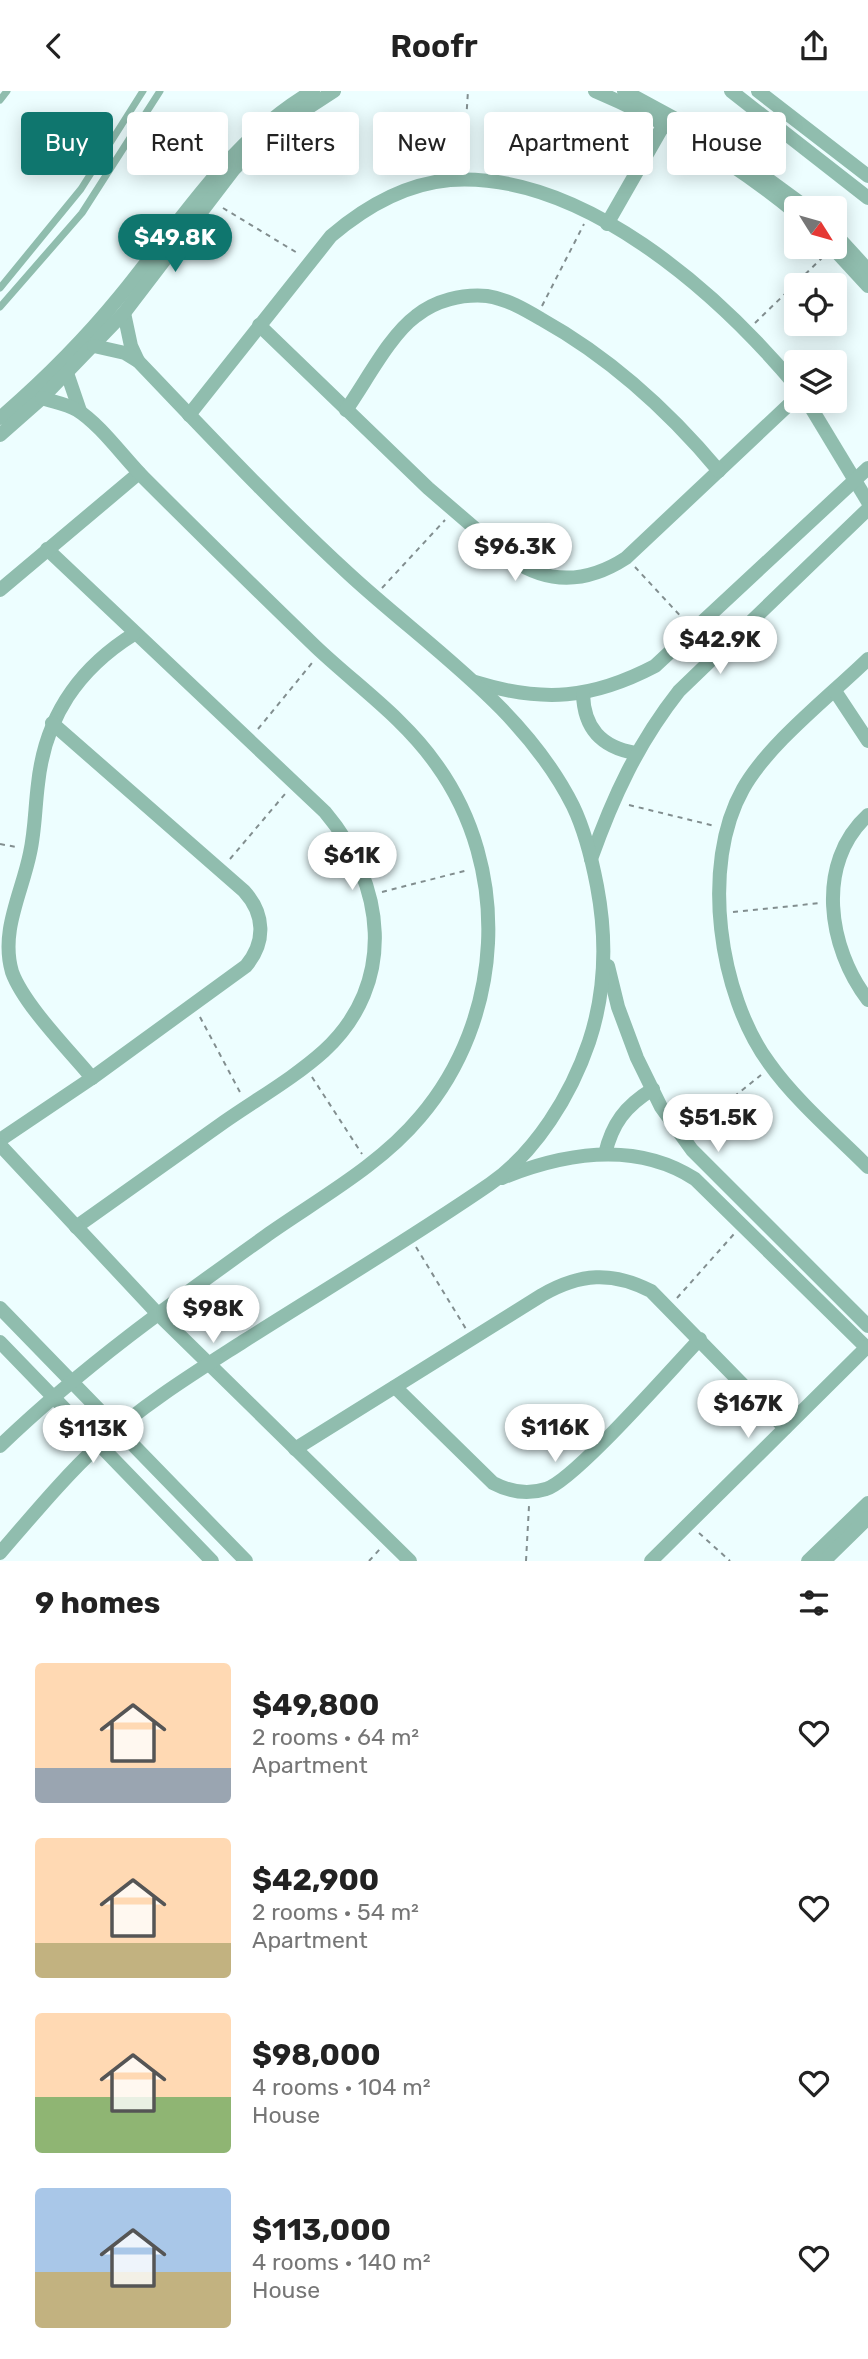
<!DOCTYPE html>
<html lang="en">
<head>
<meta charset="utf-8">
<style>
  :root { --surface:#fff; --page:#f2f2f2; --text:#222; --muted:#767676; --accent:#0f766e }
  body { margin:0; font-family:Rubik,sans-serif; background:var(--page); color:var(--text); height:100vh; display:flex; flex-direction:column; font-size:26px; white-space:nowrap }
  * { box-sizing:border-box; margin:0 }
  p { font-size:23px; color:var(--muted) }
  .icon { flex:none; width:38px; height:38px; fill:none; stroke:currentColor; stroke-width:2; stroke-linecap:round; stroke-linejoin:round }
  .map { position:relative; height:1470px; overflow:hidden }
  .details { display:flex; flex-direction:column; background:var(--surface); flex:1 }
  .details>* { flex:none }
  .banner { position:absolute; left:21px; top:21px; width:826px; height:63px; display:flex; gap:14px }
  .needle { width:46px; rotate:127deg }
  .fabs { position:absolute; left:784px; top:105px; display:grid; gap:14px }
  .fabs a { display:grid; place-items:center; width:63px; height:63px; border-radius:7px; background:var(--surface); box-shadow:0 4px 18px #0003; font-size:35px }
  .price { position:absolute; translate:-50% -60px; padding:0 16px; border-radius:24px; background:#fff; color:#222; font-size:23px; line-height:46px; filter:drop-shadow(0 2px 4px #0008) }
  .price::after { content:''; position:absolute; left:50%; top:42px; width:21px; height:16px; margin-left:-10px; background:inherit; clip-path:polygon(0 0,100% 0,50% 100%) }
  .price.on { background:var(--accent); color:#fff }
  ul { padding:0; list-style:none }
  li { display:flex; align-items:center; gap:21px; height:175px; padding:0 35px }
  li span { display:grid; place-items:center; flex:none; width:196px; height:140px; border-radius:7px; color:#555 }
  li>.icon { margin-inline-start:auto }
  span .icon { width:84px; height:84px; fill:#fffc; stroke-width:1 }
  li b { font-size:30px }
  h2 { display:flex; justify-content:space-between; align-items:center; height:84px; padding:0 35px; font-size:30px }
  .pill { padding:0 24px; border-radius:7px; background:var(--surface); box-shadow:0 4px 18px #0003; font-size:24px; line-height:63px }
  .pill.on { background:var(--accent); color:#fff }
  header { display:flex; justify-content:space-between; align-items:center; height:91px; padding:0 35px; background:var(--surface); font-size:32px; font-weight:600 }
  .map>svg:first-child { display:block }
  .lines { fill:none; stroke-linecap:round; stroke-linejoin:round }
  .path { stroke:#828e8f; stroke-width:2; stroke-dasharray:5 5; stroke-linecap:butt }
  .service { stroke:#90bdae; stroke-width:7 }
  .minor { stroke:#90bdae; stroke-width:14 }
</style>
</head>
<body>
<header><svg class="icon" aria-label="back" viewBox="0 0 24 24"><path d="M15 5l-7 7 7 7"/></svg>Roofr<svg class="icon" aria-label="share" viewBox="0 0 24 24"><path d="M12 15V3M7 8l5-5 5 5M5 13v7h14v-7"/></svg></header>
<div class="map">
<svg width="868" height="1470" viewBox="0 0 868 1470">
  <rect width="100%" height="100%" fill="#edfeff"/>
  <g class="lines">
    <!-- path -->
    <g class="path">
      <path d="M463 78 468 0"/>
      <path d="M223 117 299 163"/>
      <path d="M542 215 584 133"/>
      <path d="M755 232 824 165"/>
      <path d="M635 476 686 531"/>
      <path d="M382 497 445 429"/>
      <path d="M258 638 312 572"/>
      <path d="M629 714 715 735"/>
      <path d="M0 753 16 756"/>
      <path d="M230 768 285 703"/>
      <path d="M382 801 468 779"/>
      <path d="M733 821 821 812"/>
      <path d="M200 926 242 1005"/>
      <path d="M312 986 362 1063"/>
      <path d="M695 1037 761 984"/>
      <path d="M416 1156 466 1238"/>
      <path d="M677 1207 734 1143"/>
      <path d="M699 1442 730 1470"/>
      <path d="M369 1470 380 1458"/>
      <path d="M526 1470 529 1415"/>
    </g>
    <!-- service -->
    <g class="service">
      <path d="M0 9 7 0"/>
      <path d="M0 197 81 98 143 0"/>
      <path d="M0 216 82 122 160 0"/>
    </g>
    <!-- minor -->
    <g class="minor">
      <path d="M595 0C668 31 735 72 796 122"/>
      <path d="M624 0 716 50 807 117"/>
      <path d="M731 0 868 107"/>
      <path d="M758 0 868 85"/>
      <path d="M607 133 667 28"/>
      <path d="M835 143 868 179"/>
      <path d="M832 156 868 195"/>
      <path d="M124 222 131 255 138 270"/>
      <path d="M259 234 428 397 507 465C546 494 586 493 626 467L796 307"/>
      <path d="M67 282 80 320"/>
      <path d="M807 310 868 411"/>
      <path d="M346 319C366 291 389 245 416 225 436 209 462 203 487 205 507 208 524 218 541 228 611 267 668 319 719 380"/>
      <path d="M189 324 331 145C365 116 404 93 450 89 582 80 717 201 796 295"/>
      <path d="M0 327C43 290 84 249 120 205 180 132 229 49 313 0"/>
      <path d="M0 344 42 307 124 222 234 78 271 41 334 0"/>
      <path d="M47 458 325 721C385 792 398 892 324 960 294 987 257 1008 224 1031 175 1066 126 1101 76 1136"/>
      <path d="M0 499 139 382"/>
      <path d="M868 568C830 605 768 653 743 698 700 774 719 904 769 972 795 1009 836 1044 868 1076"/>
      <path d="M475 591C543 612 592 608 655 575L868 377"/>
      <path d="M835 600 868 650"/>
      <path d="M583 603C584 637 601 656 635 662"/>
      <path d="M868 724C815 772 828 857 868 909"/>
      <path d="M591 768C613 706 638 652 679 600L868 418"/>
      <path d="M608 875 618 916 637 967 661 1016 692 1059 868 1235"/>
      <path d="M92 987C69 959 24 914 12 881 0 840 22 802 30 762 35 740 35 716 38 693 45 626 78 578 134 543"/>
      <path d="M0 1049 92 987 246 875C266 851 265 823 244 800L52 632"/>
      <path d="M0 1054 157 1222 410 1470"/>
      <path d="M605 1063C612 1033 625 1015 653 998"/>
      <path d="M502 1087C564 1062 636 1050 695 1088L868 1258"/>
      <path d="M0 1217 246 1470"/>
      <path d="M0 1251 212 1470"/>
      <path d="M395 1296 493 1392C510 1401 527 1404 546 1398 574 1390 673 1276 700 1248"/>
      <path d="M0 1355C83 1275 176 1209 270 1142 320 1107 380 1074 420 1026 504 928 512 778 436 673 404 627 356 594 316 556 258 500 201 444 144 387 124 367 100 333 77 319 67 313 54 311 42 307"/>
      <path d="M295 1358 542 1204C580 1182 612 1180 651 1200L785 1337"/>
      <path d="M0 1462C32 1425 65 1385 101 1352 144 1313 196 1281 244 1250 326 1198 410 1148 490 1093 536 1061 571 1004 589 951 606 900 607 848 597 795 592 769 585 740 573 715 524 617 427 555 349 483 275 415 207 342 138 270L125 262 94 255"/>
      <path d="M651 1470 868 1255"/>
      <path d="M808 1470 868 1412"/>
      <path d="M824 1470 868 1427"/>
    </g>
  </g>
</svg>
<div class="fabs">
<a><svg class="needle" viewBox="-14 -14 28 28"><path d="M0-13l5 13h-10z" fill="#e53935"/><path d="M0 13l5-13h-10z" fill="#767676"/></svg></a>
<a><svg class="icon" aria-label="locate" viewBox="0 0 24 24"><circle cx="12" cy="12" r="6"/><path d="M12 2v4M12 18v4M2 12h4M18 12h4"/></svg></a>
<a><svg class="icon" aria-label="layers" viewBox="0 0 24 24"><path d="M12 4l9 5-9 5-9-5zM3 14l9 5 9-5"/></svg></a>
</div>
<b class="price on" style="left:175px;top:183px">$49.8K</b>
<b class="price" style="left:515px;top:492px">$96.3K</b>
<b class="price" style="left:720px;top:585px">$42.9K</b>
<b class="price" style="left:352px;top:801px">$61K</b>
<b class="price" style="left:718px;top:1063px">$51.5K</b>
<b class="price" style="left:213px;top:1254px">$98K</b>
<b class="price" style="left:748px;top:1349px">$167K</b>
<b class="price" style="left:555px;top:1373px">$116K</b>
<b class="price" style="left:93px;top:1374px">$113K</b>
<div class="banner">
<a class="pill on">Buy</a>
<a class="pill">Rent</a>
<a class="pill">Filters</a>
<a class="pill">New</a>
<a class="pill">Apartment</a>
<a class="pill">House</a>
</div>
</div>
<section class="details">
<h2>9 homes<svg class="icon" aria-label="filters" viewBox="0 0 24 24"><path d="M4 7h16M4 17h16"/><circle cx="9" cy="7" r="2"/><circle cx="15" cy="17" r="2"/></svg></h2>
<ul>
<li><span style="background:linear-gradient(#ffd9b3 75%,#9aa5b1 0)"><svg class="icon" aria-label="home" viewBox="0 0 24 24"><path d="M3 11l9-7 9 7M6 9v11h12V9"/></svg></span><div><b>$49,800</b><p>2 rooms · 64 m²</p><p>Apartment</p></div><svg class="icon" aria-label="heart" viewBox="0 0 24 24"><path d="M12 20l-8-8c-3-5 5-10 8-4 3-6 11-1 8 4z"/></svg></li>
<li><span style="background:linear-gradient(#ffd9b3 75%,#c2b280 0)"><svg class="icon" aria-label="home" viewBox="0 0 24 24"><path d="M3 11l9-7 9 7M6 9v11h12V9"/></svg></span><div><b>$42,900</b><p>2 rooms · 54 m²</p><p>Apartment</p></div><svg class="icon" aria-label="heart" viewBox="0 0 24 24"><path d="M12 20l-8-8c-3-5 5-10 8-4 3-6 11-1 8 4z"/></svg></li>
<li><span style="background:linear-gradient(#ffd9b3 60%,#8fb573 0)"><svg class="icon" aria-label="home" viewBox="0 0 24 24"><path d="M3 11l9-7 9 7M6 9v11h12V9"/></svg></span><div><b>$98,000</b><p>4 rooms · 104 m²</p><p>House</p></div><svg class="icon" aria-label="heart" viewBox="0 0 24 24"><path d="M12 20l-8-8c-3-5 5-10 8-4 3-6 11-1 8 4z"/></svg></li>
<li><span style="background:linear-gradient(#a9c7e8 60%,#c2b280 0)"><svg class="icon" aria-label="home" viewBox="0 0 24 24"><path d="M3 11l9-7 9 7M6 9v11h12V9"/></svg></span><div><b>$113,000</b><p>4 rooms · 140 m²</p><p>House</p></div><svg class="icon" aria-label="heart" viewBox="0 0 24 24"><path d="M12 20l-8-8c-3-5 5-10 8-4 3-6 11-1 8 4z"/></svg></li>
</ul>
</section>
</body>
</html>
